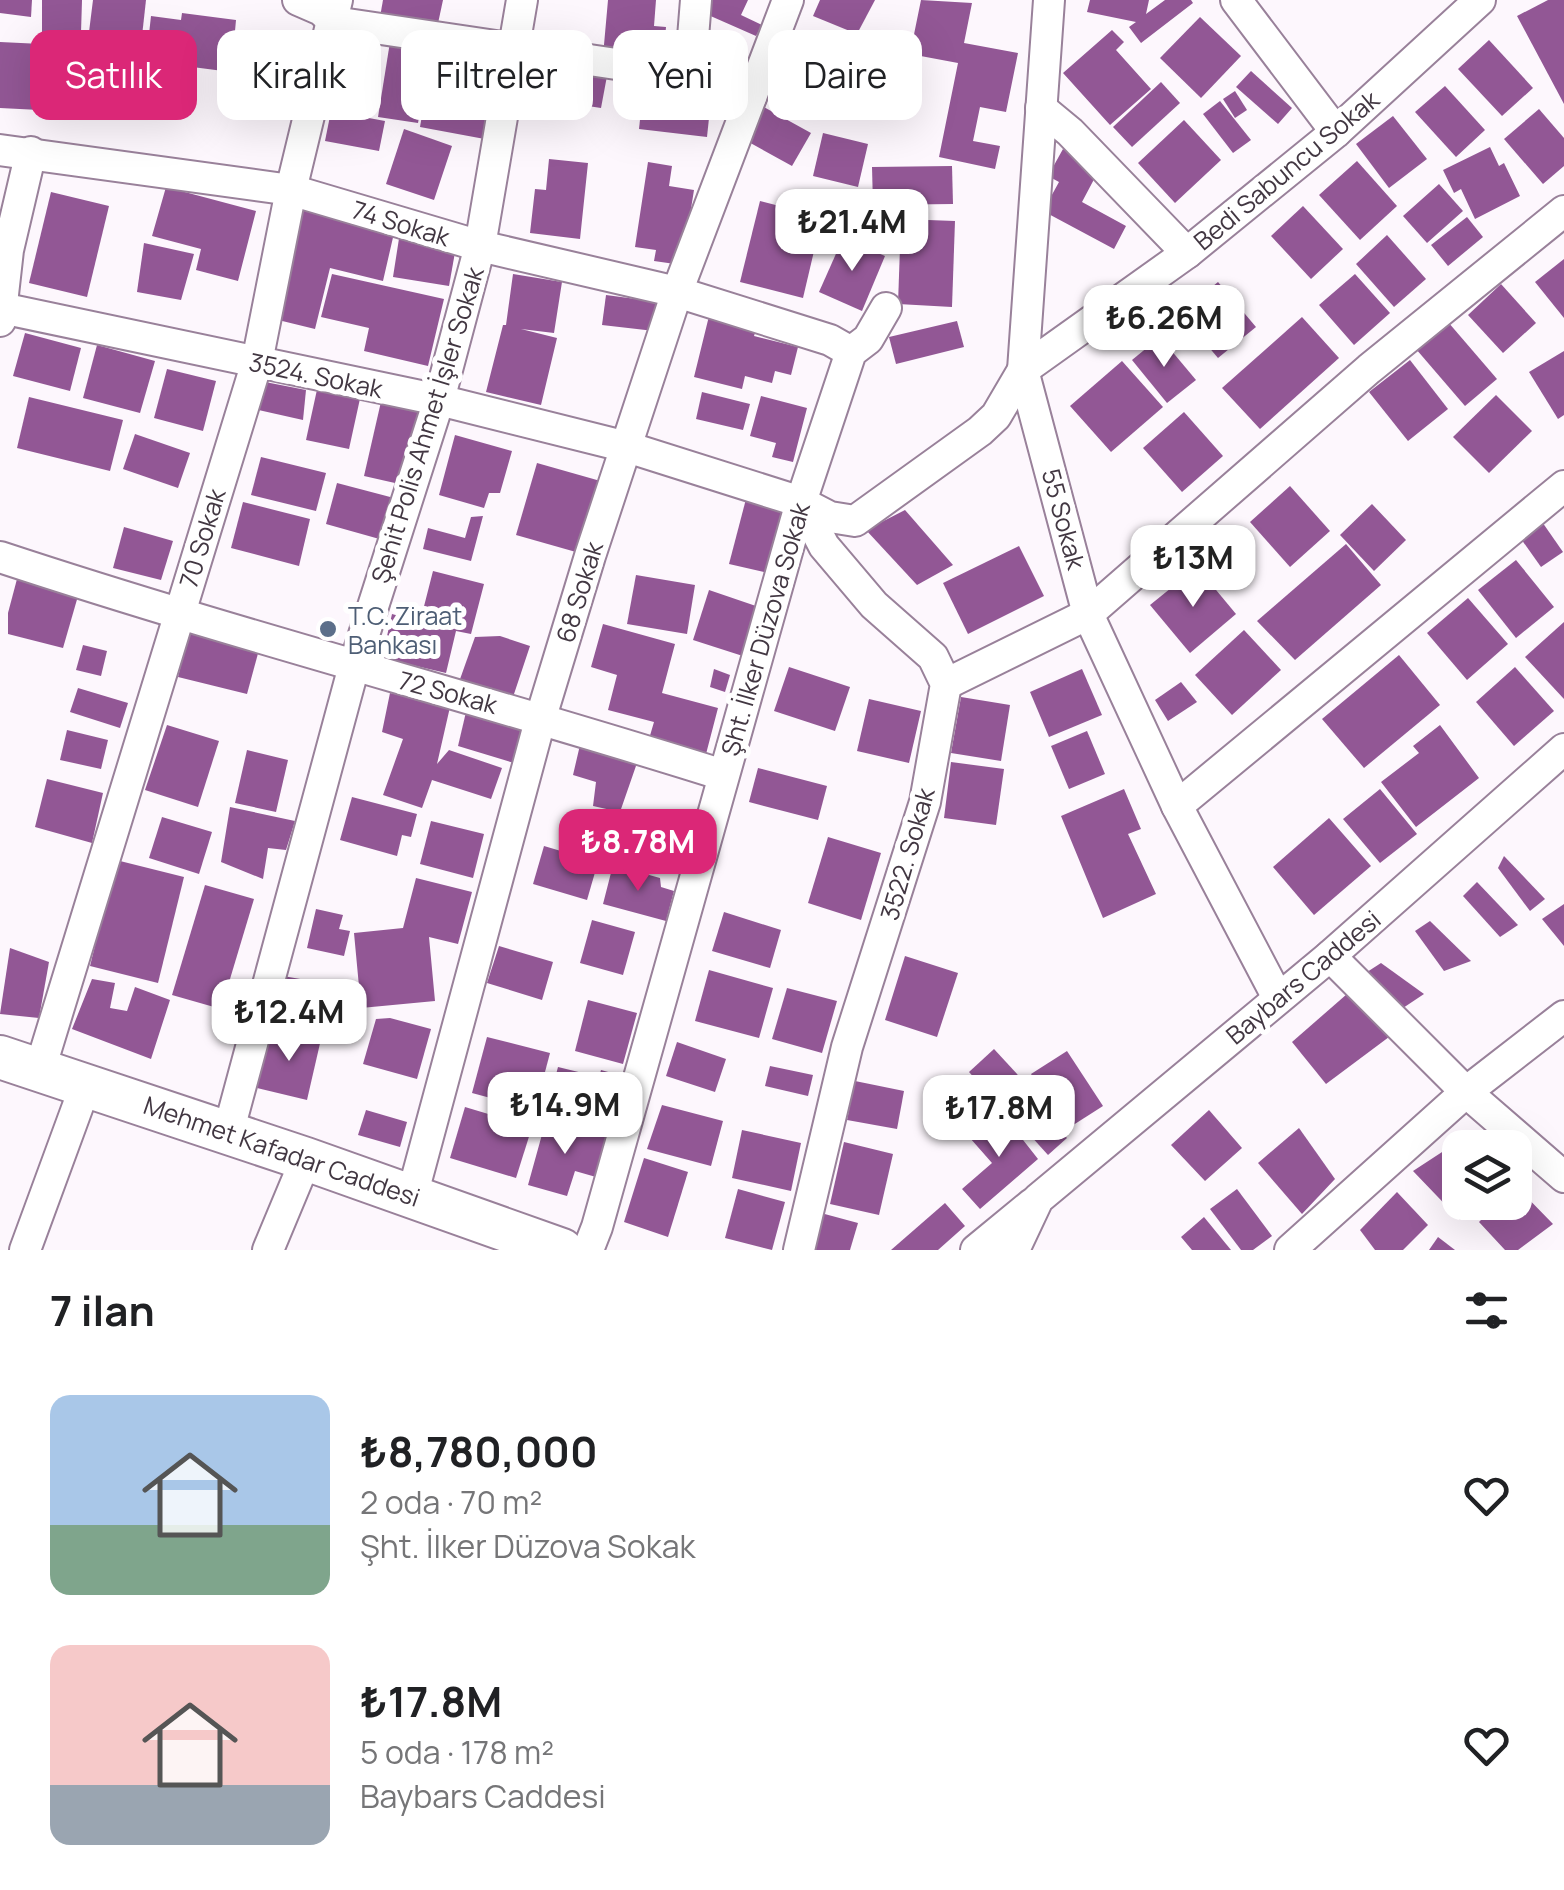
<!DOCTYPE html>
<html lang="tr">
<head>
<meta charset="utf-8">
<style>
  :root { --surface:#fff; --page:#f6f6f6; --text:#202124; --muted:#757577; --accent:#db2777 }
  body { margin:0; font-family:Manrope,sans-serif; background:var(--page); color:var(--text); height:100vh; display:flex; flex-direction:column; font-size:38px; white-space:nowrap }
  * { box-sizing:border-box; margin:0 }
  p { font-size:32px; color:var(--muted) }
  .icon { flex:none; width:55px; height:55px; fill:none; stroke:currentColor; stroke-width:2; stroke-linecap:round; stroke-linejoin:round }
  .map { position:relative; height:1250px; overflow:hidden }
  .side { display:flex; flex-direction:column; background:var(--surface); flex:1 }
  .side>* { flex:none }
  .hud { position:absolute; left:30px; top:30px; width:1000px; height:90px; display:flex; gap:20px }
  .buttons { position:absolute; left:1442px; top:1130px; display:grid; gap:20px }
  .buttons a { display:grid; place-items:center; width:90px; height:90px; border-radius:20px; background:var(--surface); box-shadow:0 10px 40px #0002; font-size:50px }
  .price { position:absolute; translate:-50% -85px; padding:0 22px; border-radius:20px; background:#fff; color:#222; font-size:32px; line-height:65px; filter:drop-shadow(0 2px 5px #0008) }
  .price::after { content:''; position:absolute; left:50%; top:60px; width:30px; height:22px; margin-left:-15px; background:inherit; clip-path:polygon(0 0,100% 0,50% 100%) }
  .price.on { background:var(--accent); color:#fff }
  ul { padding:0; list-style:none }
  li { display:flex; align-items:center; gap:30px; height:250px; padding:0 50px }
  li span { display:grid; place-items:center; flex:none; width:280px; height:200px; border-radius:20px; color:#555 }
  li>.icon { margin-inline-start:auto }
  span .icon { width:120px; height:120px; fill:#fffc; stroke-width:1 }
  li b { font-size:42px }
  h2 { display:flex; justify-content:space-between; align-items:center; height:120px; padding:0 50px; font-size:42px }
  .pill { padding:0 35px; border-radius:20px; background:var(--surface); box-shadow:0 10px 40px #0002; font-size:35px; line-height:90px }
  .pill.on { background:var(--accent); color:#fff }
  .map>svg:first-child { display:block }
  .building { fill:#925795 }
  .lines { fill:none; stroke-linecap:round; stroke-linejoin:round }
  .street-casing { stroke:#99819a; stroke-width:34 }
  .secondary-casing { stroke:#99819a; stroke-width:46 }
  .street { stroke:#fff; stroke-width:30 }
  .secondary { stroke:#fff; stroke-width:42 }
  .service-dot { fill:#5c6f8a; stroke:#fff; stroke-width:4 }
  .labels { text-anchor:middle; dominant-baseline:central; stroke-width:10; stroke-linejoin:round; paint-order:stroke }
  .street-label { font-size:25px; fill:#423742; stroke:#fff }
  .service-label { font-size:25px; fill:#4e5e75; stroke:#fff; text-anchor:start }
</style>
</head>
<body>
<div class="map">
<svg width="1564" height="1250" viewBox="0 0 1564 1250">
  <rect width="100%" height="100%" fill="#fdf7fd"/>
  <!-- building -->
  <g class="building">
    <path d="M0 0H32L31 17 0 13Z"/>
    <path d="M42 0H82L81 33 42 32Z"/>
    <path d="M93 0H146L140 54 87 48Z"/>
    <path d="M383 0H443L437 28 380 17Z"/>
    <path d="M608 0H656L654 26 666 27 664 50 644 48 643 59 603 56Z"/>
    <path d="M712 0H748L741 15 762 25 756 36 706 14Z"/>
    <path d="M820 0H875L857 34 813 16Z"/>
    <path d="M921 0 972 3 964 43 1018 53 1006 112 980 107 973 141 1000 146 995 169 939 157 958 63 910 54Z"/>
    <path d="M1090 0H1149L1146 14 1165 0H1191L1193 3 1141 43 1129 27 1136 22 1087 12Z"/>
    <path d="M1548 0H1564V104L1517 16Z"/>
    <path d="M182 13 236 20 235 31 266 35 261 76 146 61 151 16 181 20Z"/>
    <path d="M1200 17 1241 56 1201 98 1160 58Z"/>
    <path d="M1112 30 1124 42 1116 50 1151 89 1110 125 1063 73Z"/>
    <path d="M1489 40 1533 88 1502 116 1458 69Z"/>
    <path d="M0 42 83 46 79 112 0 108Z"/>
    <path d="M390 42 431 49 418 123 378 117Z"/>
    <path d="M793 49 849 55 843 100 788 94Z"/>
    <path d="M433 51 504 63 490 140 420 127Z"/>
    <path d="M548 65 607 76 601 108 588 106 586 114 541 106Z"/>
    <path d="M1251 71 1292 108 1278 124 1236 87Z"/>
    <path d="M645 73 713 80 707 137 639 129Z"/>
    <path d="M1161 82 1180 103 1132 147 1113 127Z"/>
    <path d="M1445 86 1485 130 1456 157 1415 112Z"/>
    <path d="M1235 91 1247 110 1235 118 1223 99Z"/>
    <path d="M1220 101 1251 140 1233 153 1203 114Z"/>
    <path d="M755 102 811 133 792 166 736 135Z"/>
    <path d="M1539 109 1564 138V166L1543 184 1504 139Z"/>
    <path d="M331 111 385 121 379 151 325 141Z"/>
    <path d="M1393 116 1427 159 1389 188 1356 144Z"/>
    <path d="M1184 120 1221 160 1175 203 1138 163Z"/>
    <path d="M404 129 452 146 434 200 386 184Z"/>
    <path d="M823 133 868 144 858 187 813 176Z"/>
    <path d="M1490 147 1499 166 1504 163 1520 196 1475 219 1461 189 1454 193 1443 170Z"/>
    <path d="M1063 149 1100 168 1082 202 1126 226 1114 249 1043 211 1059 182 1048 176Z"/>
    <path d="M549 159 588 163 580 239 530 233 535 189 546 190Z"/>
    <path d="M1357 161 1397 206 1360 240 1319 195Z"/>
    <path d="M648 162 672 166 669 186 694 190 682 265 654 261 656 250 635 247Z"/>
    <path d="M952 166 953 204 873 205 872 167Z"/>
    <path d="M1439 184 1463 211 1427 243 1403 216Z"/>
    <path d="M166 187 256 211 238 281 196 270 201 249 152 236Z"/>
    <path d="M51 192 109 206 87 297 29 283Z"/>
    <path d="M298 197 397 220 383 281 330 268 315 329 270 318Z"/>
    <path d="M760 201 822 217 803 298 740 282Z"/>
    <path d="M1303 206 1343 249 1311 279 1271 236Z"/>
    <path d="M1467 217 1483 237 1448 266 1431 245Z"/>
    <path d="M901 219 955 221 952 307 898 304Z"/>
    <path d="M400 232 457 241 449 286 393 277Z"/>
    <path d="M1387 235 1426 279 1394 307 1356 264Z"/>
    <path d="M843 238 885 256 862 311 819 292Z"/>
    <path d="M144 243 194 254 181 300 137 292Z"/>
    <path d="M1564 259V318L1535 282Z"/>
    <path d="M332 274 444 299 428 366 364 351 369 328 321 317Z"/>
    <path d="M513 274 562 282 554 333 521 329 557 338 541 405 486 392 503 325H506Z"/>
    <path d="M1355 274 1390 313 1354 345 1319 305Z"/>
    <path d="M1218 282 1256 327 1218 358 1180 313Z"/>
    <path d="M1501 284 1536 323 1503 353 1468 315Z"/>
    <path d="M606 295 666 303 663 332 602 325Z"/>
    <path d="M710 312 758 324 754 336 798 347 791 375 775 371 772 383 745 376 742 389 694 377Z"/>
    <path d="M1302 317 1339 358 1260 429 1222 388Z"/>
    <path d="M957 321 964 347 896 364 889 337Z"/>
    <path d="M1448 322 1497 379 1465 406 1416 349Z"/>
    <path d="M25 333 81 348 70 391 13 376Z"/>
    <path d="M1160 337 1196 380 1167 403 1132 360Z"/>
    <path d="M97 345 155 361 140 413 83 398Z"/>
    <path d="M1564 351V415L1558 419 1529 372Z"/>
    <path d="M1410 360 1448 409 1408 441 1369 392Z"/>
    <path d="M1122 361 1163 407 1111 452 1070 406Z"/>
    <path d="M167 369 216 381 203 431 154 418Z"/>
    <path d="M260 381 306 390 303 420 254 409Z"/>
    <path d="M318 385 361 394 349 449 306 440Z"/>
    <path d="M702 392 750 404 743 430 696 419Z"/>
    <path d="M383 393 436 405 417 488 364 476Z"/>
    <path d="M1496 395 1532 431 1489 473 1453 437Z"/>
    <path d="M761 396 807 408 793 462 772 457 776 443 750 436Z"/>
    <path d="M29 397 123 420 110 471 17 448Z"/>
    <path d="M1184 412 1223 456 1182 492 1143 448Z"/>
    <path d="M135 434 190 453 178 488 123 469Z"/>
    <path d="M455 435 512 451 500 493H489L484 508 439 495Z"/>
    <path d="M261 457 326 473 316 511 251 495Z"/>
    <path d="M537 463 611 484 590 556 516 535Z"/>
    <path d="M337 483 394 498 383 540 326 524Z"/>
    <path d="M1290 486 1330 531 1290 567 1250 522Z"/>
    <path d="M746 499 784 508 768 573 729 564Z"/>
    <path d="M243 502 310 519 299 566 231 548Z"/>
    <path d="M1372 504 1406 540 1374 571 1340 535Z"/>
    <path d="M1531 506 1563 552 1541 567 1509 522Z"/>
    <path d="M905 510 953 565 917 585 866 530Z"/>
    <path d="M483 516 471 561 423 549 428 528 465 538 471 517Z"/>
    <path d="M124 527 173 541 161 580 113 568Z"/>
    <path d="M1346 544 1381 585 1295 660 1257 621Z"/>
    <path d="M1019 546 1044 596 968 634 943 583Z"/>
    <path d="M1516 560 1554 607 1516 638 1478 590Z"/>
    <path d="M1197 567 1236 614 1190 653 1150 605Z"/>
    <path d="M433 571 484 584 471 634 456 631 446 673 382 658 392 614 420 622Z"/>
    <path d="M636 575 695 585 687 634 627 624Z"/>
    <path d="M17 579 78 596 63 648 8 634V613Z"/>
    <path d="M709 590 765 609 749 658 693 640Z"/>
    <path d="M1468 598 1508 644 1467 680 1427 633Z"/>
    <path d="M1564 622V699L1525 657Z"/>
    <path d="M603 624 675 644 662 693 718 708 706 754 649 739 654 722 608 710 617 675 591 667Z"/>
    <path d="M190 629 260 646 247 694 178 677Z"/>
    <path d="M1244 630 1281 670 1232 715 1195 675Z"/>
    <path d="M500 636 530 646 512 700 459 682 475 637Z"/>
    <path d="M83 645 107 651 101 676 76 670Z"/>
    <path d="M1399 655 1440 705 1364 768 1322 719Z"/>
    <path d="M789 667 850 687 835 731 774 711Z"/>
    <path d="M1515 667 1554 711 1514 746 1476 702Z"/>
    <path d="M714 669 730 675 725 692 710 687Z"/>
    <path d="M1082 669 1102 715 1049 737 1030 692Z"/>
    <path d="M1181 682 1197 702 1168 721 1155 700Z"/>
    <path d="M78 688 128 703 120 728 70 712Z"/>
    <path d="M390 693 450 707 437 764 449 750 502 768 491 799 432 780 422 808 383 795 403 739 382 732Z"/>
    <path d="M961 697 1010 705 1001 761 951 753Z"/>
    <path d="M869 699 921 711 909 763 857 751Z"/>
    <path d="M466 712 528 727 514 763 458 746Z"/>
    <path d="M167 725 219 741 198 807 145 790Z"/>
    <path d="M1440 725 1479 778 1416 827 1381 782 1419 753 1413 746Z"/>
    <path d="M67 730 108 740 101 769 60 760Z"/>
    <path d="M1087 731 1105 774 1069 789 1051 746Z"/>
    <path d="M580 745 637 763 620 812 593 806 596 782 573 775Z"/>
    <path d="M247 750 288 760 276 812 235 803Z"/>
    <path d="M951 762 1004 769 996 825 944 818Z"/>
    <path d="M758 768 827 786 818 820 749 802Z"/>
    <path d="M47 779 103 793 92 843 35 827Z"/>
    <path d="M1124 789 1141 829 1128 834 1156 894 1103 918 1061 816Z"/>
    <path d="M1380 789 1417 834 1380 863 1343 819Z"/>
    <path d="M352 797 417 814 411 837 402 835 397 856 340 840Z"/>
    <path d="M230 807 295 821 286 850 268 848 263 879 221 862Z"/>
    <path d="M162 817 212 832 199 874 149 858Z"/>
    <path d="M1329 818 1371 866 1314 915 1273 867Z"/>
    <path d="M431 821 484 834 473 878 420 864Z"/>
    <path d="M828 837 881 853 861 920 808 903Z"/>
    <path d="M544 846 598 862 587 900 533 884Z"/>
    <path d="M1504 856 1545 899 1530 911 1498 868Z"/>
    <path d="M116 860 184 877 158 983 90 966Z"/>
    <path d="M613 865 660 878 661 887 674 891 666 921 603 904Z"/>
    <path d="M416 878 472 892 458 944 429 937 435 1001 361 1008 354 933 403 928Z"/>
    <path d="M1477 882 1518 925 1500 937 1463 896Z"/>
    <path d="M205 885 254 899 221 1009 172 995Z"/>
    <path d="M1564 904V946L1542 919Z"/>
    <path d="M316 909 343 915 339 929 350 931 344 956 307 948Z"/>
    <path d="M724 912 781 930 770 968 712 951Z"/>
    <path d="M592 920 635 932 623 975 580 963Z"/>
    <path d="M1430 921 1471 961 1444 971 1415 931Z"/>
    <path d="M499 946 553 962 542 1000 487 983Z"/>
    <path d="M10 948 49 962 39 1018 0 1014Z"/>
    <path d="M905 956 958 973 937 1037 885 1020Z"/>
    <path d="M1381 963 1424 994 1403 1008 1364 974Z"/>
    <path d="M709 970 773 988 759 1038 695 1021Z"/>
    <path d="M283 976 306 980 297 1021 275 1016Z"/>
    <path d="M92 979 115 983 110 1008 127 1011 135 987 170 1000 151 1059 72 1029Z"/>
    <path d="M787 988 837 1001 822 1053 772 1039Z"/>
    <path d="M1347 994 1393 1034 1326 1084 1292 1042Z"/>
    <path d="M588 1000 637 1013 623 1064 575 1051Z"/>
    <path d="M390 1018 431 1029 417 1079 363 1064 376 1019Z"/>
    <path d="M272 1027 321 1039 307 1100 257 1088Z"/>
    <path d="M487 1037 550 1053 535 1110 472 1093Z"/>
    <path d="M677 1042 726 1059 715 1092 666 1076Z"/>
    <path d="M994 1049 1028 1086 1002 1109 969 1072Z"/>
    <path d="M1067 1051 1103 1106 1067 1129 1031 1074Z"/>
    <path d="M770 1066 813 1075 808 1096 765 1086Z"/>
    <path d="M558 1067 599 1077 601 1070 619 1075 605 1127 546 1112Z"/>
    <path d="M855 1081 904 1091 897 1129 847 1120Z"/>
    <path d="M662 1105 723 1121 711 1166 647 1149Z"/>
    <path d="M465 1107 532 1127 516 1178 450 1158Z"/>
    <path d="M1038 1107 1067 1138 1048 1155 1020 1124Z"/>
    <path d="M366 1110 407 1122 400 1147 358 1135Z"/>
    <path d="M1209 1110 1242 1148 1205 1181 1171 1145Z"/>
    <path d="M1001 1112 1038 1159 980 1209 962 1189 992 1163 970 1138Z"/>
    <path d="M546 1120 608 1138 596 1177 575 1171 567 1196 528 1185Z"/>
    <path d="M1299 1128 1335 1179 1302 1214 1258 1163Z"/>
    <path d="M742 1130 801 1143 791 1191 732 1178Z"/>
    <path d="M1462 1139 1472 1148H1460V1202H1477L1460 1220 1413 1171Z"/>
    <path d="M844 1142 893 1154 879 1215 830 1204Z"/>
    <path d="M644 1158 688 1172 668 1237 624 1222Z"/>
    <path d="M1515 1185 1553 1224 1518 1250H1505L1479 1222 1499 1202H1515Z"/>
    <path d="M738 1189 785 1202 772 1250 725 1238Z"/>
    <path d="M1237 1189 1272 1236 1253 1250H1241L1210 1209Z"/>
    <path d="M1397 1192 1428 1225 1403 1250H1375L1360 1230Z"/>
    <path d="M945 1203 965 1226 938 1250H891Z"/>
    <path d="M821 1213 858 1223 850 1250H811Z"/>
    <path d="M1204 1217 1231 1250H1192L1181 1237Z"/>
    <path d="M1438 1237 1455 1250H1429Z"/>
  </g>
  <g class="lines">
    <defs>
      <g id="street">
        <path d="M298 0 321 10 334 22 690 75 751 97"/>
        <path d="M1049 0 1023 370 1088 614 1177 806 1278 998"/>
        <path d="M1236 0 1336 132"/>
        <path d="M690 75 696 0"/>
        <path d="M1041 108 1070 132 1187 253"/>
        <path d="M0 150 291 190 480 246 677 292 830 340 851 352"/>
        <path d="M1 308 439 400 627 447 801 502 830 517 855 521 980 431 996 416 1023 370 1187 253 1336 132 1480 0"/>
        <path d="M0 321 8 250 31 152"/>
        <path d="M0 557C239 636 483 699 723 775"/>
        <path d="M946 684 1088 614 1369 369 1564 211"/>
        <path d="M1177 806 1564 486"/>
        <path d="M1330 956 1466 1092 1564 1177"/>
        <path d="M40 1069 257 362 291 190 337 0"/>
        <path d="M228 1133 354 666 439 400 480 246 522 0"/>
        <path d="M412 1196 541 717 590 556 677 292 788 0"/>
        <path d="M25 1250 86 1084"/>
        <path d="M268 1250 306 1159"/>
        <path d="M588 1250 597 1227 801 502 851 352 868 339 886 308"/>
        <path d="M799 1250 847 1047 925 802 946 684 933 657 874 605 824 546 801 502"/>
        <path d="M976 1250 1032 1204"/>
        <path d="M1014 1250 1038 1199 1330 956 1564 749"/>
        <path d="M1290 1250 1466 1092 1564 1016"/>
      </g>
      <path id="secondary" d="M0 1057 306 1159 562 1250"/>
    </defs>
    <!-- street casing -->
    <use href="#street" class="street-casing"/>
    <!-- secondary casing -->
    <use href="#secondary" class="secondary-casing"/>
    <!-- street -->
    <use href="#street" class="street"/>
    <!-- secondary -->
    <use href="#secondary" class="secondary"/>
  </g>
  <!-- markers -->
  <circle class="service-dot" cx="328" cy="629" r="10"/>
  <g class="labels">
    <!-- street labels -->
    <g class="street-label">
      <text transform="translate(1286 170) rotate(-40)">Bedi Sabuncu Sokak</text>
      <text transform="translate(401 223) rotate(17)">74 Sokak</text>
      <text transform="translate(316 375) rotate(12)">3524. Sokak</text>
      <text transform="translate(427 425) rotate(-73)">Şehit Polis Ahmet İşler Sokak</text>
      <text transform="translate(1064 519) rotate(75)">55 Sokak</text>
      <text transform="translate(202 538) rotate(-73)">70 Sokak</text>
      <text transform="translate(579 592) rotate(-73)">68 Sokak</text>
      <text transform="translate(765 629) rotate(-74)">Şht. İlker Düzova Sokak</text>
      <text transform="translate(448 692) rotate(15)">72 Sokak</text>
      <text transform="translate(907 854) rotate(-74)">3522. Sokak</text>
      <text transform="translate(1303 977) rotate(-40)">Baybars Caddesi</text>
      <text transform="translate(282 1151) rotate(19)">Mehmet Kafadar Caddesi</text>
    </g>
    <!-- service labels -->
    <g class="service-label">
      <text x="348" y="615">T.C. Ziraat<tspan x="348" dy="29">Bankası</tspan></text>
    </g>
  </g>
</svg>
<div class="buttons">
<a><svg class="icon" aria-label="layers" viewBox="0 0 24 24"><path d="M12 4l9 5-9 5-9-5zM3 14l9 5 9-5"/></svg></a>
</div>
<b class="price" style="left:852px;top:274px">₺21.4M</b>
<b class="price" style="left:1164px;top:370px">₺6.26M</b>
<b class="price" style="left:1193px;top:610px">₺13M</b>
<b class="price on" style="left:638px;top:894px">₺8.78M</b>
<b class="price" style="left:289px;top:1064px">₺12.4M</b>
<b class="price" style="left:565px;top:1157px">₺14.9M</b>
<b class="price" style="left:999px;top:1160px">₺17.8M</b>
<div class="hud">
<a class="pill on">Satılık</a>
<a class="pill">Kiralık</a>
<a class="pill">Filtreler</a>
<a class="pill">Yeni</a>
<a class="pill">Daire</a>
</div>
</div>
<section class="side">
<h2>7 ilan<svg class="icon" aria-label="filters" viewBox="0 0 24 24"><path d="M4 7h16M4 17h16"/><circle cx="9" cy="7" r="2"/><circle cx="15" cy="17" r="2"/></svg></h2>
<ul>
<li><span style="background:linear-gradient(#a9c7e8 65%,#7fa58c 0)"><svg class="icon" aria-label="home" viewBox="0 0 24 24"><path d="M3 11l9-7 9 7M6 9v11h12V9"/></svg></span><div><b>₺8,780,000</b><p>2 oda · 70 m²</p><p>Şht. İlker Düzova Sokak</p></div><svg class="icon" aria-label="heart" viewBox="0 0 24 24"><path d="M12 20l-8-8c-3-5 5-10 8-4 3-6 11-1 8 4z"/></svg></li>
<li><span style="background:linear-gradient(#f6c9c9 70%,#9aa5b1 0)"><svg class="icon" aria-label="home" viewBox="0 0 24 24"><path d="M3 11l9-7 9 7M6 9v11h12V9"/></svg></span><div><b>₺17.8M</b><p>5 oda · 178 m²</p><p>Baybars Caddesi</p></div><svg class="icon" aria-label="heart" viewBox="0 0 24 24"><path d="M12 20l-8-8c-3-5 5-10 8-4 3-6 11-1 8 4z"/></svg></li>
</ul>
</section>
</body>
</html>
